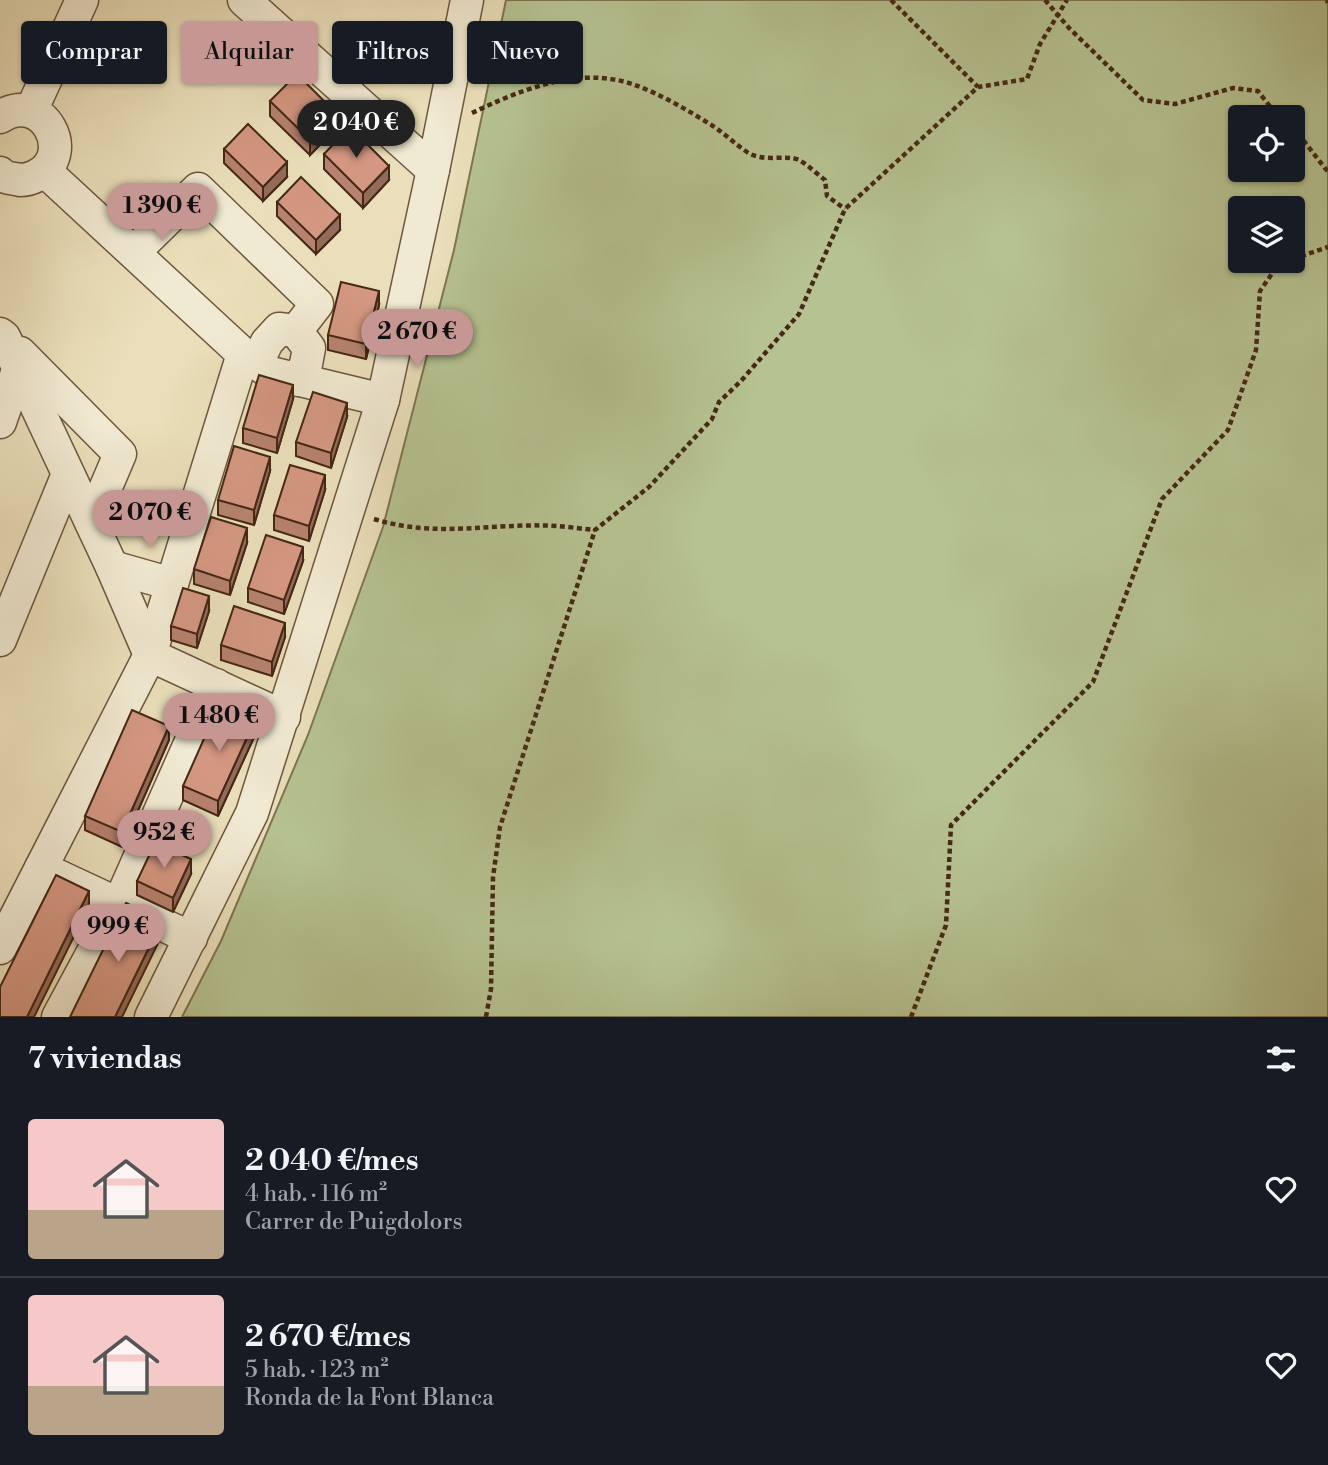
<!DOCTYPE html>
<html lang="es">
<head>
<meta charset="utf-8">
<style>
  :root { --surface:#171b24; --page:#20242c; --text:#f1f3f6; --muted:#9ea1a6; --line:#363941; --accent:#c59692 }
  body { margin:0; font-family:"Libre Bodoni",serif; background:var(--page); color:var(--text); height:100vh; display:flex; flex-direction:column; font-size:26px; white-space:nowrap }
  * { box-sizing:border-box; margin:0 }
  p { font-size:23px; color:var(--muted) }
  .icon { flex:none; width:38px; height:38px; fill:none; stroke:currentColor; stroke-width:2; stroke-linecap:round; stroke-linejoin:round }
  .map { position:relative; height:1017px; overflow:hidden }
  .sheet { display:flex; flex-direction:column; background:var(--surface); flex:1 }
  .sheet>* { flex:none }
  .top-card { position:absolute; left:21px; top:21px; width:700px; height:63px; display:flex; gap:14px }
  .fabs { position:absolute; left:1228px; top:105px; display:grid; gap:14px }
  .fabs a { display:grid; place-items:center; width:77px; height:77px; border-radius:7px; background:var(--surface); box-shadow:0 2px 5px #0004; font-size:35px }
  .price { position:absolute; translate:-50% -60px; padding:0 16px; border-radius:24px; background:var(--accent); color:#111; font-size:23px; line-height:46px; filter:drop-shadow(0 2px 4px #0008) }
  .price::after { content:''; position:absolute; left:50%; top:42px; width:21px; height:16px; margin-left:-10px; background:inherit; clip-path:polygon(0 0,100% 0,50% 100%) }
  .price.on { background:#222; color:#fff }
  ul { padding:0; list-style:none }
  li { display:flex; align-items:center; gap:21px; height:175px; padding:0 28px }
  li+li { border-top:2px solid var(--line) }
  li span { display:grid; place-items:center; flex:none; width:196px; height:140px; border-radius:7px; color:#555 }
  li>.icon { margin-inline-start:auto }
  span .icon { width:84px; height:84px; fill:#fffc; stroke-width:1 }
  li b { font-size:30px }
  h2 { display:flex; justify-content:space-between; align-items:center; height:84px; padding:0 28px; font-size:30px }
  .pill { padding:0 24px; border-radius:7px; background:var(--surface); box-shadow:0 2px 5px #0004; font-size:24px; line-height:63px }
  .pill.on { background:var(--accent); color:#111 }
  .map>svg:first-child { display:block }
  .green { fill:#b6c291; stroke:#7e7553; stroke-width:2; fill-rule:evenodd }
  .lines { fill:none; stroke-linecap:round; stroke-linejoin:round }
  .minor-casing { stroke:#6e563e; stroke-width:35 }
  .path { stroke:#452815; stroke-width:4.5; stroke-dasharray:5 3.5; stroke-linecap:butt }
  .minor { stroke:#f1ead2; stroke-width:32 }
  .wall { fill:#b6826f; stroke:#452815; stroke-width:2 }
  .shaded-wall { fill:#946a5a; stroke:#452815; stroke-width:2 }
  .building { fill:#d49781; stroke:#452815; stroke-width:2 }
</style>
</head>
<body>
<div class="map">
<svg width="1328" height="1017" viewBox="0 0 1328 1017">
  <rect width="100%" height="100%" fill="#eadfba"/>
  <filter id="stains"><feTurbulence type="fractalNoise" baseFrequency=".00286" numOctaves="4"/><feColorMatrix values="0 0 0 0 .2 0 0 0 0 .09 0 0 0 0 .02 0 0 0 .5 -.17"/></filter>
  <radialGradient id="worn" r=".72"><stop offset=".6" stop-color="#630" stop-opacity="0"/><stop offset="1" stop-color="#630" stop-opacity=".3"/></radialGradient>
  <!-- green -->
  <path class="green" d="M506 0H1328V1017H182L221 941 308 735 383 527 454 250ZM1293 117V170H1241V117ZM1293 208V261H1241V208Z"/>
  <g class="lines">
    <defs>
      <g id="minor">
        <path d="M244 0 433 170"/>
        <path d="M31 111 82 0"/>
        <path d="M0 117C43 89 78 155 36 176 30 179 27 180 20 180 12 178 6 179 0 173"/>
        <path d="M45 171 243 354 271 373 383 400"/>
        <path d="M134 252 198 189 317 304 296 331"/>
        <path d="M0 334 4 337 112 567 150 655 284 717"/>
        <path d="M20 353 120 454 91 522"/>
        <path d="M257 363 267 342 279 329 296 331 309 348 306 364 299 380"/>
        <path d="M0 422 19 367"/>
        <path d="M112 567 172 584"/>
        <path d="M0 640 68 474"/>
        <path d="M41 868 191 938"/>
        <path d="M0 948 150 655 243 354"/>
        <path d="M58 1017 119 904 216 685"/>
        <path d="M151 1017 252 813 383 400 433 170 467 0"/>
      </g>
    </defs>
    <!-- minor casing -->
    <use href="#minor" class="minor-casing"/>
    <!-- path -->
    <g class="path">
      <path d="M891 0 978 87"/>
      <path d="M1045 0 1069 28 1143 100 1175 104 1233 88 1258 91 1272 109 1281 117"/>
      <path d="M1327 0 1328 3"/>
      <path d="M472 113C520 90 578 66 632 84 659 93 689 111 713 126 725 134 735 144 747 152 763 163 786 154 799 160 808 165 817 174 825 180L827 196 845 209"/>
      <path d="M1293 127 1328 172"/>
      <path d="M1293 259 1328 247"/>
      <path d="M374 519C439 539 493 522 558 526 570 527 583 529 595 530"/>
      <path d="M486 1017 491 989 493 877 500 827 595 530 649 487 712 419 719 402 741 381 799 314 845 209 978 87 1027 79 1040 44 1067 0"/>
      <path d="M911 1017 946 925 951 825 1093 682 1162 499 1228 430 1256 350 1260 291 1278 265 1289 261"/>
    </g>
    <!-- minor -->
    <use href="#minor" class="minor"/>
  </g>
  <!-- wall -->
  <g class="wall">
    <path d="M270 101 336 128 310 155 270 116Z"/>
    <path d="M224 149 287 177 263 201 224 163Z"/>
    <path d="M324 154 389 180 363 208 324 169Z"/>
    <path d="M277 202 340 230 316 254 277 216Z"/>
    <path d="M379 305 366 359 328 350V335Z"/>
    <path d="M293 399 277 453 243 443V428Z"/>
    <path d="M347 417 331 468 296 456V442Z"/>
    <path d="M270 471 254 525 218 515V500Z"/>
    <path d="M325 490 309 541 274 530V515Z"/>
    <path d="M247 543 230 595 194 584V569Z"/>
    <path d="M303 561 284 614 248 602V588Z"/>
    <path d="M209 611 197 648 171 640V626Z"/>
    <path d="M285 637 272 676 221 660V645Z"/>
    <path d="M255 735 218 816 183 800V786Z"/>
    <path d="M169 740 122 847 85 830V816Z"/>
    <path d="M191 874 173 912 137 895V881Z"/>
  </g>
  <!-- shaded-wall -->
  <g class="shaded-wall">
    <path d="M336 113V128L310 155V140Z"/>
    <path d="M287 162V177L263 201V187Z"/>
    <path d="M389 166V180L363 208V193Z"/>
    <path d="M340 215V230L316 254V240Z"/>
    <path d="M379 291V305L366 359V344Z"/>
    <path d="M293 385V399L277 453V438Z"/>
    <path d="M347 403V417L331 468V453Z"/>
    <path d="M270 457V471L254 525V510Z"/>
    <path d="M325 475V490L309 541V526Z"/>
    <path d="M247 528V543L230 595V581Z"/>
    <path d="M303 547V561L284 614V600Z"/>
    <path d="M209 596V611L197 648V634Z"/>
    <path d="M285 623V637L272 676V662Z"/>
    <path d="M255 720V735L218 816V801Z"/>
    <path d="M169 726V740L122 847V832Z"/>
    <path d="M191 859V874L173 912V898Z"/>
    <path d="M89 891V906L34 1017H27Z"/>
    <path d="M162 921V935L122 1017H115Z"/>
  </g>
  <!-- building -->
  <g class="building">
    <path d="M297 74 336 113 310 140 270 101Z"/>
    <path d="M248 124 287 162 263 187 224 149Z"/>
    <path d="M350 127 389 166 363 193 324 154Z"/>
    <path d="M301 177 340 215 316 240 277 202Z"/>
    <path d="M341 282 379 291 366 344 328 335Z"/>
    <path d="M259 375 293 385 277 438 243 428Z"/>
    <path d="M313 392 347 403 331 453 296 442Z"/>
    <path d="M234 446 270 457 254 510 218 500Z"/>
    <path d="M290 465 325 475 309 526 274 515Z"/>
    <path d="M211 517 247 528 230 581 194 569Z"/>
    <path d="M266 535 303 547 284 600 248 588Z"/>
    <path d="M183 588 209 596 197 634 171 626Z"/>
    <path d="M234 606 285 623 272 662 221 645Z"/>
    <path d="M219 705 255 720 218 801 183 786Z"/>
    <path d="M132 710 169 726 122 832 85 816Z"/>
    <path d="M155 843 191 859 173 898 137 881Z"/>
    <path d="M56 875 89 891 27 1017H0V987Z"/>
    <path d="M126 903 162 921 115 1017H70Z"/>
  </g>
  <rect width="100%" height="100%" filter="url(#stains)"/>
  <rect width="100%" height="100%" fill="url(#worn)"/>
</svg>
<div class="fabs">
<a><svg class="icon" aria-label="locate" viewBox="0 0 24 24"><circle cx="12" cy="12" r="6"/><path d="M12 2v4M12 18v4M2 12h4M18 12h4"/></svg></a>
<a><svg class="icon" aria-label="layers" viewBox="0 0 24 24"><path d="M12 4l9 5-9 5-9-5zM3 14l9 5 9-5"/></svg></a>
</div>
<b class="price on" style="left:356px;top:160px">2 040 €</b>
<b class="price" style="left:162px;top:243px">1 390 €</b>
<b class="price" style="left:417px;top:369px">2 670 €</b>
<b class="price" style="left:150px;top:550px">2 070 €</b>
<b class="price" style="left:219px;top:753px">1 480 €</b>
<b class="price" style="left:164px;top:870px">952 €</b>
<b class="price" style="left:118px;top:964px">999 €</b>
<div class="top-card">
<a class="pill">Comprar</a>
<a class="pill on">Alquilar</a>
<a class="pill">Filtros</a>
<a class="pill">Nuevo</a>
</div>
</div>
<section class="sheet">
<h2>7 viviendas<svg class="icon" aria-label="filters" viewBox="0 0 24 24"><path d="M4 7h16M4 17h16"/><circle cx="9" cy="7" r="2"/><circle cx="15" cy="17" r="2"/></svg></h2>
<ul>
<li><span style="background:linear-gradient(#f6c9c9 65%,#b9a48a 0)"><svg class="icon" aria-label="home" viewBox="0 0 24 24"><path d="M3 11l9-7 9 7M6 9v11h12V9"/></svg></span><div><b>2 040 €/mes</b><p>4 hab. · 116 m²</p><p>Carrer de Puigdolors</p></div><svg class="icon" aria-label="heart" viewBox="0 0 24 24"><path d="M12 20l-8-8c-3-5 5-10 8-4 3-6 11-1 8 4z"/></svg></li>
<li><span style="background:linear-gradient(#f6c9c9 65%,#b9a48a 0)"><svg class="icon" aria-label="home" viewBox="0 0 24 24"><path d="M3 11l9-7 9 7M6 9v11h12V9"/></svg></span><div><b>2 670 €/mes</b><p>5 hab. · 123 m²</p><p>Ronda de la Font Blanca</p></div><svg class="icon" aria-label="heart" viewBox="0 0 24 24"><path d="M12 20l-8-8c-3-5 5-10 8-4 3-6 11-1 8 4z"/></svg></li>
</ul>
</section>
</body>
</html>
